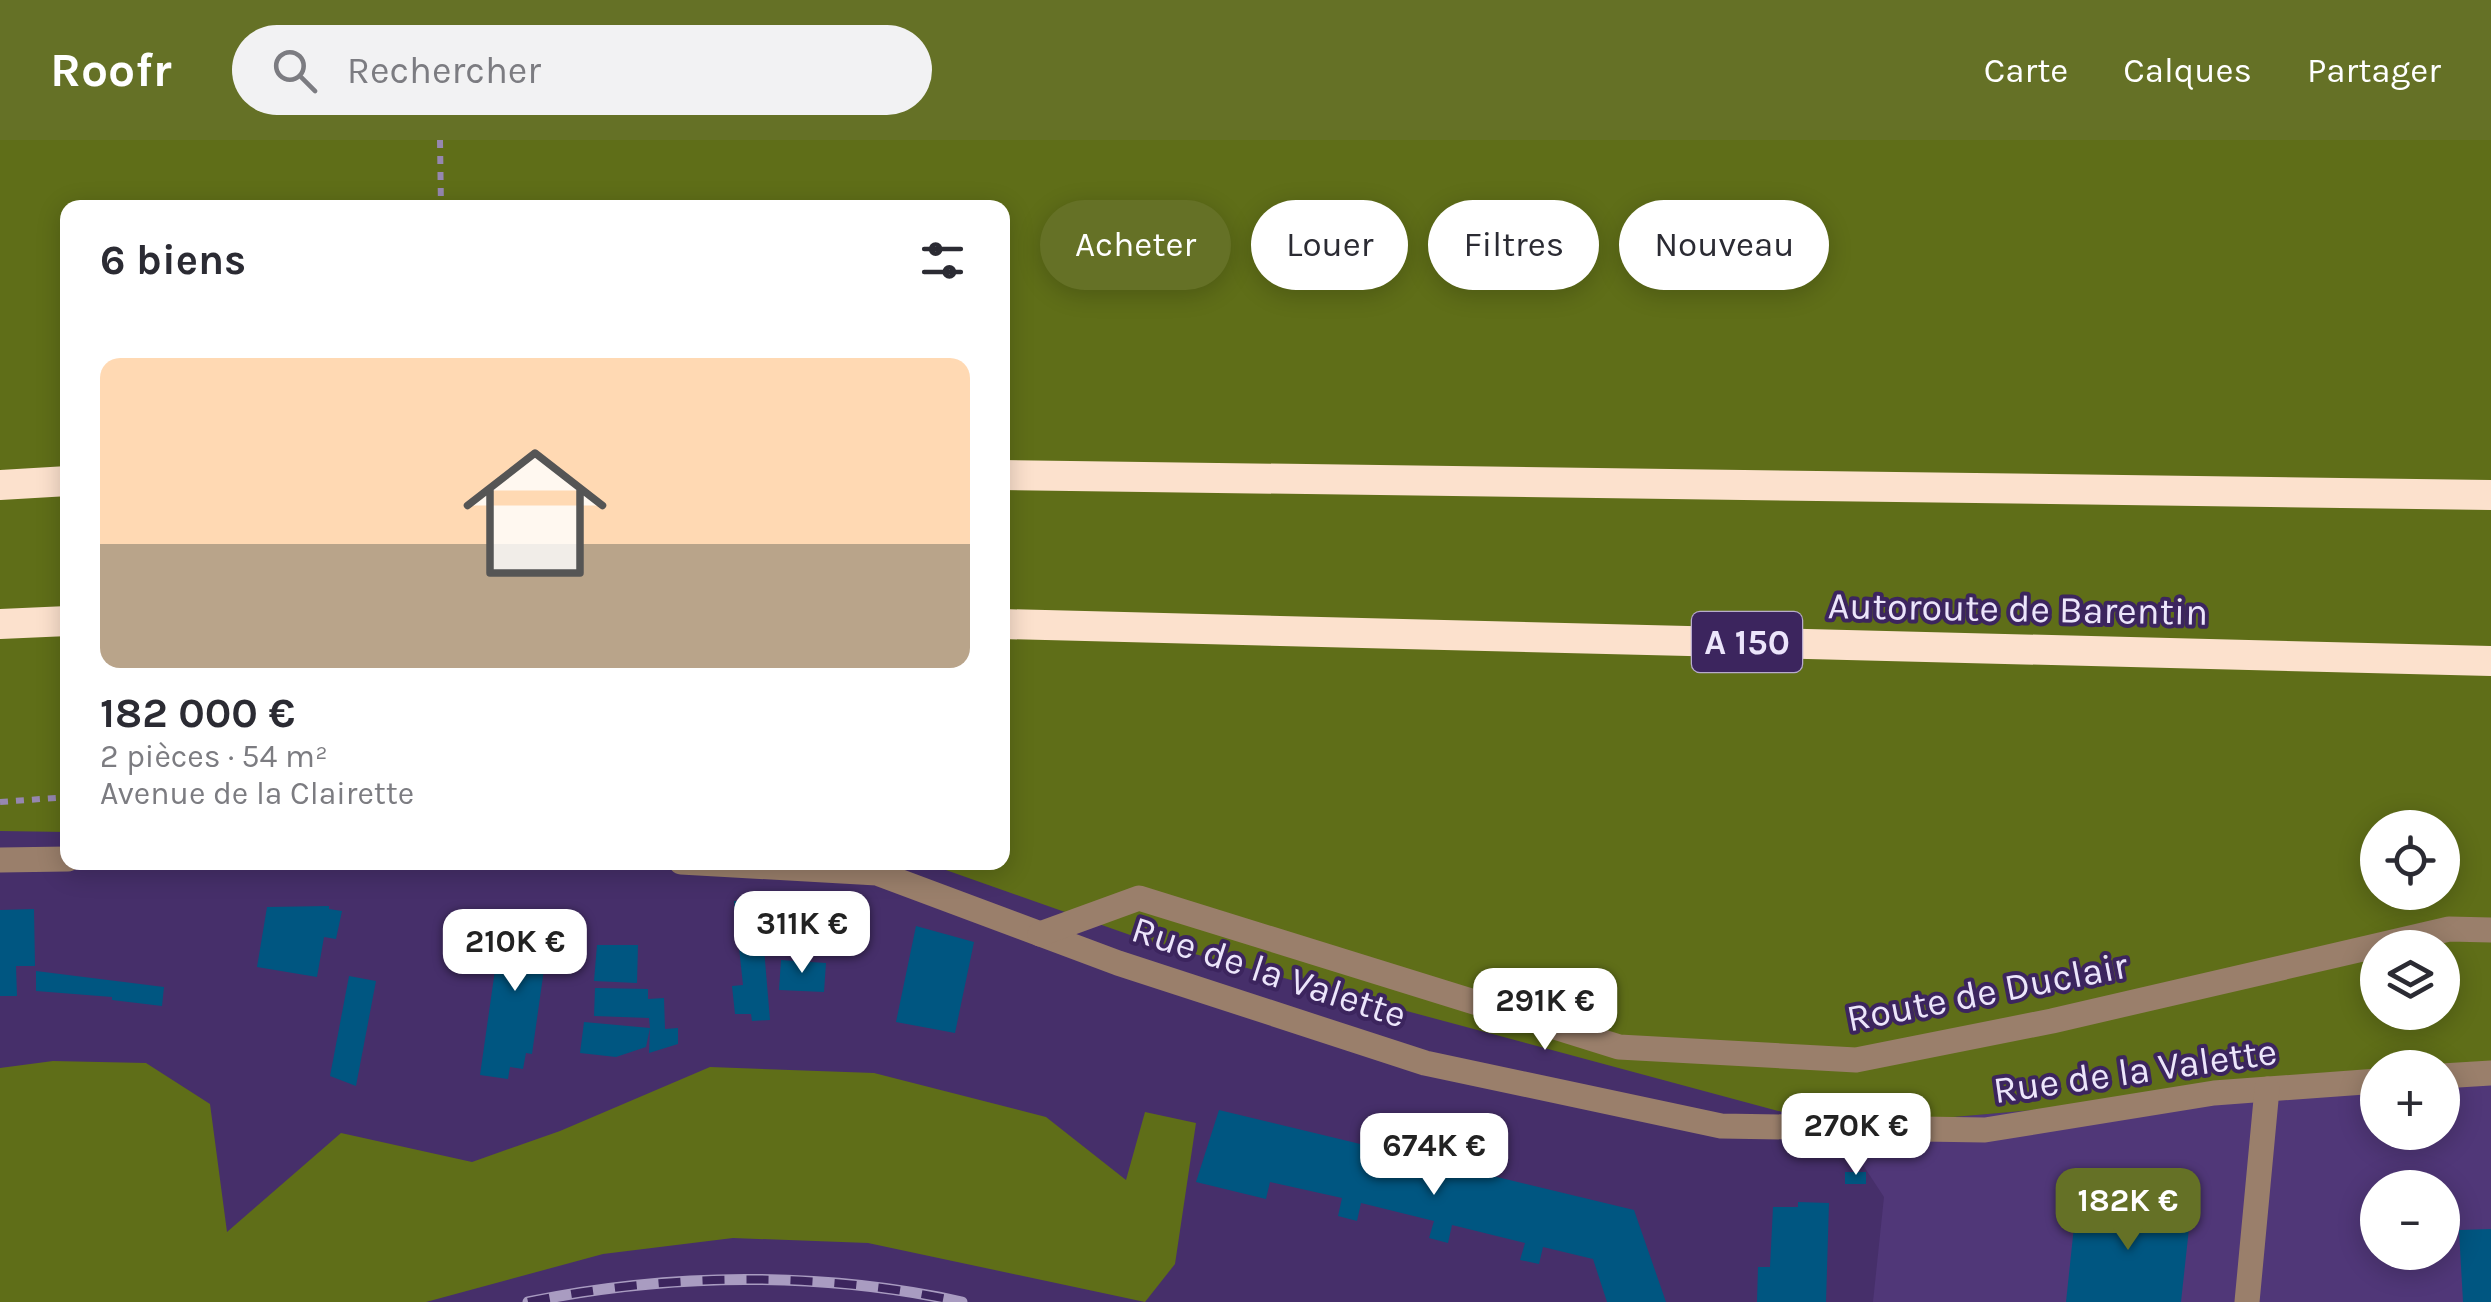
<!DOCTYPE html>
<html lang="fr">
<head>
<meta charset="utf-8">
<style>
  :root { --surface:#fff; --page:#f2f2f3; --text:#2b2b33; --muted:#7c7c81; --line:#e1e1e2; --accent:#657126 }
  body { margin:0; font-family:Karla,sans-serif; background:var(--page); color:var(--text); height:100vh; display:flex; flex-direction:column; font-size:38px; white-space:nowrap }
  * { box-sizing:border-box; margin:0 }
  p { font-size:32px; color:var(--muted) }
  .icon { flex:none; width:55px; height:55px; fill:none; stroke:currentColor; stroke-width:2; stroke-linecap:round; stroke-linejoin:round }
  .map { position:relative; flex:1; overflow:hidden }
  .sheet { position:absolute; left:60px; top:60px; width:950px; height:670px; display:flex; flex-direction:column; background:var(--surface); border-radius:20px; box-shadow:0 5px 25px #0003 }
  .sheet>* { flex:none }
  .top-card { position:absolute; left:1040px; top:60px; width:950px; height:90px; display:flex; gap:20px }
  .fabs { position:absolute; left:2360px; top:670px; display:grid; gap:20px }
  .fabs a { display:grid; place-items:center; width:100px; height:100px; border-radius:50%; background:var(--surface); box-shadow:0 5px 25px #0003; font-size:50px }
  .price { position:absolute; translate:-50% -85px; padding:0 22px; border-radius:20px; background:#fff; color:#222; font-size:32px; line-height:65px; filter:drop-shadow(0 2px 5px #0008) }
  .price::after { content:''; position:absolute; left:50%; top:60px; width:30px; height:22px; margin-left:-15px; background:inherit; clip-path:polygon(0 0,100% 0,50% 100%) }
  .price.selected { background:var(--accent); color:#fff }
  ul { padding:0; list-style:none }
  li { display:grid; align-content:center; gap:20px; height:530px; padding:0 40px }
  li+li { border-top:2px solid var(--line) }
  li span { display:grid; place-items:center; height:310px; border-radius:20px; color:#555 }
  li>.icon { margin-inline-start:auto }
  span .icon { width:180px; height:180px; fill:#fffc; stroke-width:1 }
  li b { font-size:42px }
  h2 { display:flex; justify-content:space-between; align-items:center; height:120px; padding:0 40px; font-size:42px }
  .tag { padding:0 35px; border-radius:45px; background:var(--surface); box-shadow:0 5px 25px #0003; font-size:35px; line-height:90px }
  .tag.selected { background:var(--accent); color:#fff }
  header { display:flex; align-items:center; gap:60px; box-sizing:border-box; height:140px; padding:0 50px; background:var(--accent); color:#fff }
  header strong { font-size:48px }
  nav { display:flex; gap:55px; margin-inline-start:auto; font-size:35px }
  .search { width:700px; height:90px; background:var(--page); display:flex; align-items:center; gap:25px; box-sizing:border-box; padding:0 35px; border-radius:55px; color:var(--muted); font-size:38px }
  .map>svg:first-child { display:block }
  .built { fill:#503778; fill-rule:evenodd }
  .green { fill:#5f6e18; fill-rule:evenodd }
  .building { fill:#005681 }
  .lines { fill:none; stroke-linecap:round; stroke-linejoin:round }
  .path { stroke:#9687b0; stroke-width:6; stroke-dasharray:8 8; stroke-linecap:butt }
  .minor { stroke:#9a7f6b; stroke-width:25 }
  .highway { stroke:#fce1cd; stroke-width:30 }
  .rail-casing { stroke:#a99cc1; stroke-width:11 }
  .rail { stroke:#3c255e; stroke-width:8; stroke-dasharray:22; stroke-linecap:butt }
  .labels { text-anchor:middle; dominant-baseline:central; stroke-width:8; stroke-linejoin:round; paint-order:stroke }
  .shield { fill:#3c255e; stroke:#b7abcc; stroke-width:2.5 }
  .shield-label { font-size:35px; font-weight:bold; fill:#ece5fb }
  .street-label { font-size:38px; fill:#ece5fb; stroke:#3c255e }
</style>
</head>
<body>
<header>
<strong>Roofr</strong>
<div class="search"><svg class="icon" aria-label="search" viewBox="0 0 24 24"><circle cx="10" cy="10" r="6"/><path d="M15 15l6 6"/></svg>Rechercher</div>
<nav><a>Carte</a><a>Calques</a><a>Partager</a></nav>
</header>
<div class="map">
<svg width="2491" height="1162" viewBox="0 0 2491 1162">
  <rect width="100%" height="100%" fill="#462f6a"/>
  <!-- built -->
  <path class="built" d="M2491 930V1162H1873L1884 1057 1838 987 2377 940 2378 992H2442L2443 934ZM2378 1048H2442V1112H2378Z"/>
  <!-- green -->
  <g class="green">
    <path d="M0 0H2491V930L2378 928 2377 940 1838 987 1150 802 926 723 1002 722V68H68L67 692 0 691ZM2378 688H2442V752H2378ZM2378 808H2442V872H2378Z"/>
    <path d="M53 921 146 923 210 964 227 1092 341 993 472 1022 560 991 710 927 874 933 1046 977 1126 1040 1145 972 1196 983 1175 1124 1145 1162 868 1103 733 1098 603 1114 426 1162H0V928Z"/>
  </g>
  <!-- building -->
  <g class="building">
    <path d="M734 761H760L770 880 752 881 751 874H735L732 846 743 845Z"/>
    <path d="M329 766V769L342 771 336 799 324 797 317 837 257 827 267 767Z"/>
    <path d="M34 769 35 826H16L17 856H0V770Z"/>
    <path d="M503 774 551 780 532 914 526 913 523 929 510 927 508 939 480 935Z"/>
    <path d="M916 786 974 802 955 893 896 882Z"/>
    <path d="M597 805H638L637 843 594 841Z"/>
    <path d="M781 820 826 823 824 852 779 850Z"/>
    <path d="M36 831 164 847 162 866 112 860V857L36 851Z"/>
    <path d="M349 836 376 841 356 946 330 936Z"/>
    <path d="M595 848 648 849V859L664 858 665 889 678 888V904L649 913 650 888 646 907 616 917 580 913 584 882 650 888 649 878 594 876Z"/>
    <path d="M1219 970 1634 1070 1666 1162H1607L1593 1119 1543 1107 1539 1124 1520 1120 1525 1103 1452 1085 1448 1103 1429 1098 1434 1081 1361 1063 1357 1081 1338 1076 1342 1058 1270 1042 1266 1059 1196 1042Z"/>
    <rect x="1845" y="1032" width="21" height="12"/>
    <path d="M2077 1058 2191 1070 2181 1162H2066Z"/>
    <path d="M1798 1062 1829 1063 1826 1162H1757L1758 1127H1770L1773 1067H1798Z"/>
    <path d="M2491 1089V1162H2463L2459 1090Z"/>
  </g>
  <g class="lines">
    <!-- path -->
    <g class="path">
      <path d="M440 0 441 68"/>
      <path d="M0 662 68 657"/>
    </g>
    <!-- minor -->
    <g class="minor">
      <path d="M0 720 68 719"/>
      <path d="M681 722 877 733 1118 823 1425 923 1721 986 1985 990 2214 953 2378 941"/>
      <path d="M1040 794 1139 758 1619 907 1856 920 2052 881 2449 789 2491 790"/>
      <path d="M2442 936 2491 933"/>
      <path d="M2247 1162 2267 949"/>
    </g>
    <!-- highway -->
    <g class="highway">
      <path d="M1002 335 2491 355"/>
      <path d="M0 345 68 341"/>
      <path d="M0 484 68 481"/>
      <path d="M1002 484 2491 521"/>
    </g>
    <defs>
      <path id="rail" d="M528 1162C669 1133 821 1131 962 1162"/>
    </defs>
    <!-- rail casing -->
    <use href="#rail" class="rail-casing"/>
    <!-- rail -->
    <use href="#rail" class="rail"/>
  </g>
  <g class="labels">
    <!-- shield labels -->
    <rect class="shield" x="1692" y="472" width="110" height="60" rx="8"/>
    <g class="shield-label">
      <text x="1747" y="502">A 150</text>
    </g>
    <!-- street labels -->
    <g class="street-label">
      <text transform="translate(2018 469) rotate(1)">Autoroute de Barentin</text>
      <text transform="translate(1269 832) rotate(18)">Rue de la Valette</text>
      <text transform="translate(1987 852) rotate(-11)">Route de Duclair</text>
      <text transform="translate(2135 931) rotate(-8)">Rue de la Valette</text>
    </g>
  </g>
</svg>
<div class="fabs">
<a><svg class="icon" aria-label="locate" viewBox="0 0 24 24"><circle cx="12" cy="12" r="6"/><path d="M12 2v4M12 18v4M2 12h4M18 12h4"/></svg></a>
<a><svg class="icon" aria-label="layers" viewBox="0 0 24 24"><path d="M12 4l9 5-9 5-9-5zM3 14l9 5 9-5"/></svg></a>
<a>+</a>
<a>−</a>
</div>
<b class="price" style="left:802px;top:836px">311K €</b>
<b class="price" style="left:515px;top:854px">210K €</b>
<b class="price" style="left:1545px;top:913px">291K €</b>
<b class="price" style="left:1856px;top:1038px">270K €</b>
<b class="price" style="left:1434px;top:1058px">674K €</b>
<b class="price selected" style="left:2128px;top:1113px">182K €</b>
<div class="top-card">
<a class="tag selected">Acheter</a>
<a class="tag">Louer</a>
<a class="tag">Filtres</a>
<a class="tag">Nouveau</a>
</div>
<section class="sheet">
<h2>6 biens<svg class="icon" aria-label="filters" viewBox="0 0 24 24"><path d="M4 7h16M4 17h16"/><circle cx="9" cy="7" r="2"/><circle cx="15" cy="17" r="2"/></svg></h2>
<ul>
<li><span style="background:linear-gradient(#ffd9b3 60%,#b9a48a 0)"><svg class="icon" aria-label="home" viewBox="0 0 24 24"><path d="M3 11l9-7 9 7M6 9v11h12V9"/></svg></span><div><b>182 000 €</b><p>2 pièces · 54 m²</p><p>Avenue de la Clairette</p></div></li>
</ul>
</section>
</div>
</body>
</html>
